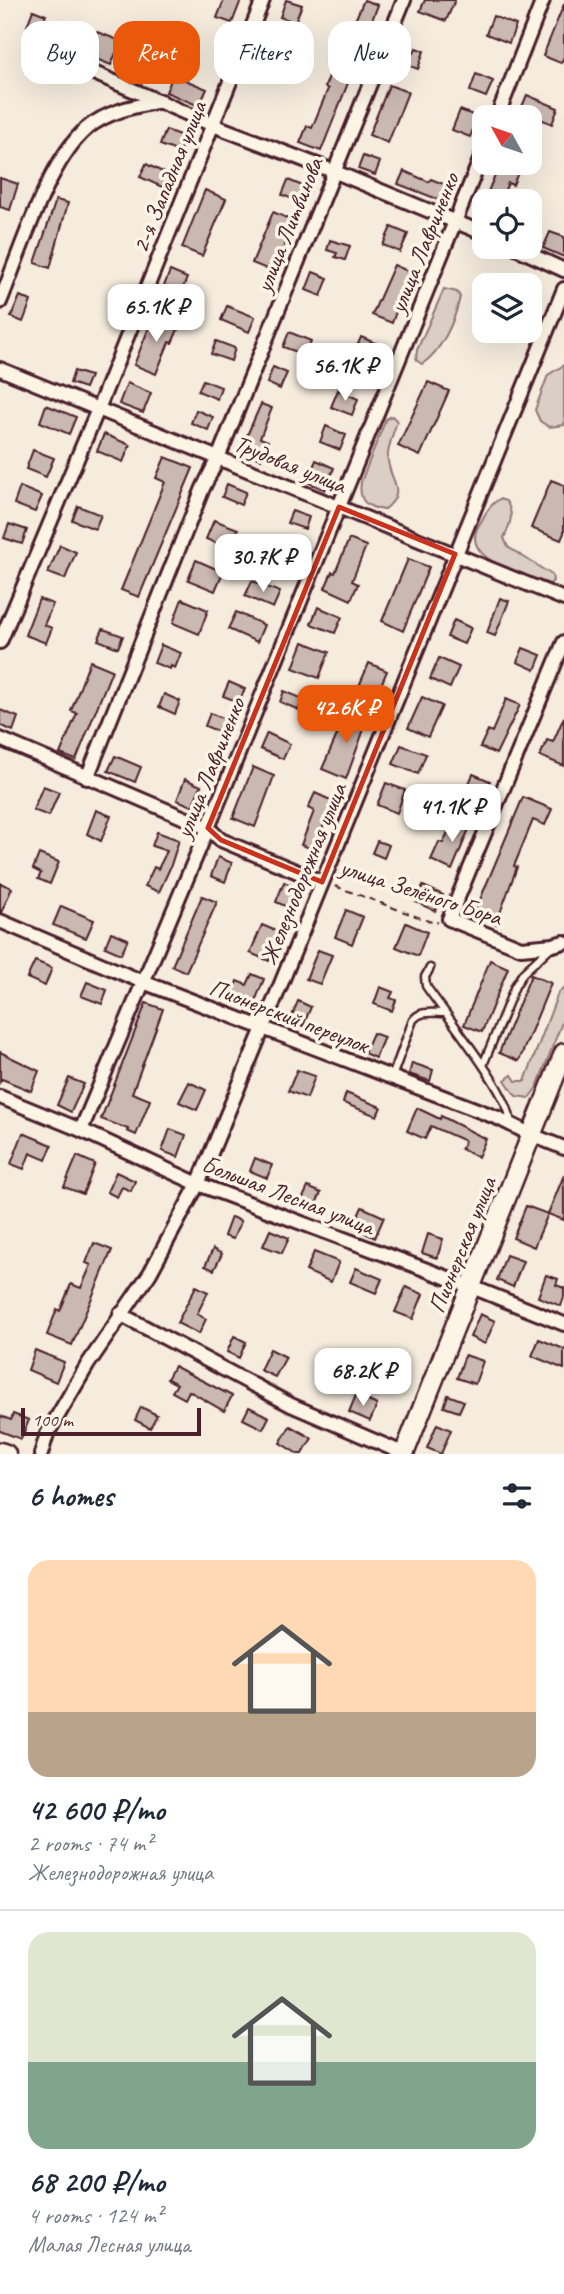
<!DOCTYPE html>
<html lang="en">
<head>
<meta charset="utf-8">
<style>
  :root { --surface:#fff; --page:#f2f2f3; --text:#1f2937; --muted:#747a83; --line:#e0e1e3; --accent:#ea580c }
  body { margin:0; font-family:Caveat,sans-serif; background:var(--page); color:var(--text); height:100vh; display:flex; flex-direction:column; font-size:26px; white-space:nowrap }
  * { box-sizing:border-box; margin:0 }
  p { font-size:23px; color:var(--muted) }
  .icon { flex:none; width:38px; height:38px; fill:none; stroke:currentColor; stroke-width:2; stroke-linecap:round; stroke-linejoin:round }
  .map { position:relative; height:1454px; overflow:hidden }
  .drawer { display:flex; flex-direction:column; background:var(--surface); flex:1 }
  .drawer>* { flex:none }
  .banner { position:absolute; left:21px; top:21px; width:523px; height:63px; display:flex; gap:14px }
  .needle { width:46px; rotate:310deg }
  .buttons { position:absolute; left:472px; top:105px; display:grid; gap:14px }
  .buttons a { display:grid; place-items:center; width:70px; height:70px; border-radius:14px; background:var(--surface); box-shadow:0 7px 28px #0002; font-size:35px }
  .scale { position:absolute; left:21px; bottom:18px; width:180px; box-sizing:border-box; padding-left:7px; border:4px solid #4a1f2b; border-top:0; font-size:19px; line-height:24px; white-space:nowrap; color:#4a1f2b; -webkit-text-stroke:5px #fcf5e5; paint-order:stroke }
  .price { position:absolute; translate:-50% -60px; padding:0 16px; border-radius:14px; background:#fff; color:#222; font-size:23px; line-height:46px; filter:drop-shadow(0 2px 4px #0008) }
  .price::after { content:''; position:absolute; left:50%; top:42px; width:21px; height:16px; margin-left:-10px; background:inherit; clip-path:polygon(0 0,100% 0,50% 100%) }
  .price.on { background:var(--accent); color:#fff }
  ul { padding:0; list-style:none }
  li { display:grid; align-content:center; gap:14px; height:371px; padding:0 28px }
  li+li { border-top:2px solid var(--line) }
  li span { display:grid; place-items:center; height:217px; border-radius:21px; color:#555 }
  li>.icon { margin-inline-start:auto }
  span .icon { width:126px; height:126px; fill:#fffc; stroke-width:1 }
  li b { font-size:30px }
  h2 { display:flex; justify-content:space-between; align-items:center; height:84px; padding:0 28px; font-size:30px }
  .pill { padding:0 24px; border-radius:21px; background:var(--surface); box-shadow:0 7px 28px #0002; font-size:24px; line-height:63px }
  .pill.on { background:var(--accent); color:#fff }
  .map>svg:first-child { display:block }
  .green { fill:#dbcec4; stroke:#927678; stroke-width:2 }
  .building { fill:#cab9b1; stroke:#4a1f2b; stroke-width:2 }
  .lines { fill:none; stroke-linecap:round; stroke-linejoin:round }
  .lane-casing { stroke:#4a1f2b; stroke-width:11 }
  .street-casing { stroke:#4a1f2b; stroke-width:18 }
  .secondary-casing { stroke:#4a1f2b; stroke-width:23 }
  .path { stroke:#4a1f2b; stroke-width:2; stroke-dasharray:7 5; stroke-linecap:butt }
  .lane { stroke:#fcf5e5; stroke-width:6 }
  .street { stroke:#fcf5e5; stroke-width:12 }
  .secondary { stroke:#fcf5e5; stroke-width:18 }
  .marked { fill:none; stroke:#c8321e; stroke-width:5; stroke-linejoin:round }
  .labels { text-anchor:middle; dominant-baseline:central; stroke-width:7; stroke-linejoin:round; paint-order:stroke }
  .street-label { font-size:24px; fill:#4a1f2b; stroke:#fcf5e5 }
</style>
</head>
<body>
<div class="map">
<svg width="564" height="1454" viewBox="0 0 564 1454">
  <rect width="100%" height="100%" fill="#f5ecde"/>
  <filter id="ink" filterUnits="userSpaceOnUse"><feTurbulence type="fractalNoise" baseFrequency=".0143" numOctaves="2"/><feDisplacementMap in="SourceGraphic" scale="14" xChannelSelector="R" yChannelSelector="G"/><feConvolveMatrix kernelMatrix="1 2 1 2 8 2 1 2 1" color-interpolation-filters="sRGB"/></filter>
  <g filter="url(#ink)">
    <!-- green -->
    <g class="green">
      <path d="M444 289 457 292 460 297C455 320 442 351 422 364L416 360 417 350Z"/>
      <path d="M564 365V425L549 427 540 421 535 410 548 375Z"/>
      <path d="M392 416 397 421C394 432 389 443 388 454 385 478 411 489 384 510 366 507 358 501 361 482L386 419Z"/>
      <path d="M499 499 506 501C515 515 510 524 504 538L508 547 552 575 553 581 550 584C526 575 458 560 479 525 485 515 489 505 499 499Z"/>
      <path d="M564 988V1017L537 1087 529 1098 516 1096 505 1080 512 1075 516 1081H525L558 993Z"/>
    </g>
    <!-- building -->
    <g class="building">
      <path d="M224 0H241L232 23 217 18Z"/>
      <path d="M286 0 302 5 295 22 280 17Z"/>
      <path d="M364 0 378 5 368 30 371 32 363 51 345 43Z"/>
      <path d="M425 0H455L446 21 420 11Z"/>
      <path d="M564 4V57L561 63 543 56Z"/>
      <path d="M33 10 46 15 39 31 27 26Z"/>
      <path d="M493 16 516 25 509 43 486 34Z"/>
      <path d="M76 24 121 41 111 65 96 59 98 55 68 43Z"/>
      <path d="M271 37 291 43 287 56 267 50Z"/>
      <path d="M416 48 424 51 418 69 402 63 407 51 414 53Z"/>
      <path d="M476 74 493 81 486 97 470 91Z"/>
      <path d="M173 75 207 89 199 106 166 92Z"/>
      <path d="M329 76 348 83 321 151 300 143 307 126 312 128 328 89 325 87Z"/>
      <path d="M389 85 408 92 388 143 369 135Z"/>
      <path d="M527 95 558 108 552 124 541 119 531 144 530 115 520 111Z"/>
      <path d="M460 110 478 117 470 137 452 130Z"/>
      <path d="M166 130 185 137 179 152 160 145Z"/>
      <path d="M363 156 380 162 375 175 358 169Z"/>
      <path d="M500 163H522L513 185 508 183 500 201H484Z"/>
      <path d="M146 164 167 174 162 187 140 177Z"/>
      <path d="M404 171 429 182 431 179 451 187 445 202 398 184Z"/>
      <path d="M0 178 18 184 10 210 0 207Z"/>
      <path d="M288 180 310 189 304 203 282 195Z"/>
      <path d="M205 190 226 199 202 256 182 248Z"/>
      <path d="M56 200 68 203 50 268 35 263Z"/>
      <path d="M273 212 294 221 274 272 252 263Z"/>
      <path d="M391 227 408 234 400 252 383 245Z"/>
      <path d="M550 232 564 237V257L543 248Z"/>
      <path d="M330 240 350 246 345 260 335 257 337 253 327 250Z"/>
      <path d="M394 265 410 272 392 323 372 315Z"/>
      <path d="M170 271 187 278 179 298 162 291Z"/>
      <path d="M313 272 328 278 321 296 306 290Z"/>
      <path d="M20 296 31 301 23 322 11 317Z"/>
      <path d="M227 306 255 317 249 332 221 320Z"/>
      <path d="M154 315 180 325 172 343 169 342 156 374 134 365Z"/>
      <path d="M289 332 311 341 305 355 283 347Z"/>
      <path d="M361 337 382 346 369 377 348 368Z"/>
      <path d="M216 341 235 348 231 361 211 354Z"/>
      <path d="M273 367 287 373 280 389 267 383Z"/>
      <path d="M74 371 90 376 85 388 70 383Z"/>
      <path d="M203 380 221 387 217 399 198 391Z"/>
      <path d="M428 382 449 391 420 456 398 446Z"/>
      <path d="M127 383 151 393 143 413 119 404Z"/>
      <path d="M338 390 358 399 352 415 331 407Z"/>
      <path d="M261 404 272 408 260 438 268 441 261 459 240 451Z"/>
      <path d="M46 405 76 417 69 434 40 422Z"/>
      <path d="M196 410 213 417 208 430 191 423Z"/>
      <path d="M326 426 346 435 340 450 320 442Z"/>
      <path d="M104 434 130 445 123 462 97 451Z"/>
      <path d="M33 450 54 458 46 477 26 469Z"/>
      <path d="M165 457 193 468 139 597 121 590 165 482 156 478Z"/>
      <path d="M316 460 334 468 325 490 307 482Z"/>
      <path d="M551 480 564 485V533L561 540 531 528Z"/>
      <path d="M227 484 246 492 241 505 222 497Z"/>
      <path d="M20 487 42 496 35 512 14 504Z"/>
      <path d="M78 506 101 515 95 529 72 520Z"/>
      <path d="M292 511 309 517 305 529 287 523Z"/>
      <path d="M214 520 238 529 230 549 206 539Z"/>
      <path d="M9 524 27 530 22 544 4 538Z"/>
      <path d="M349 539 366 546 352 581 358 584 351 600 325 588 332 572 335 573Z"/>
      <path d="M60 545 76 552 65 579 48 573Z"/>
      <path d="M267 545 280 551 275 563 261 558Z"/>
      <path d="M408 559 429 567 403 631 382 621Z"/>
      <path d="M196 560 223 572 215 591 188 580Z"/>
      <path d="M252 581 280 592 273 608 245 596Z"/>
      <path d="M500 598 509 601 495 636 487 633Z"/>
      <path d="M39 599 53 604 44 625 52 628 46 643 25 635Z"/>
      <path d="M182 599 208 610 199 634 173 623Z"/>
      <path d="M318 607 342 617 335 633 311 624Z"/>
      <path d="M236 612 264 625 257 642 228 629Z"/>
      <path d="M454 620 471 628 464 644 447 637Z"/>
      <path d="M103 629 123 636 118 648 98 640Z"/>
      <path d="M303 642 329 652 319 678 293 668Z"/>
      <path d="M161 645 181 653 175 668 171 666 170 669 154 663Z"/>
      <path d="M523 648 541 655 535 670 517 662Z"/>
      <path d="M439 658 459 667 450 688 430 679Z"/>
      <path d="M90 661 112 670 76 760 60 754 77 713 71 711Z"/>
      <path d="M369 663 387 671 377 694 359 686Z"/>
      <path d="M229 682 245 689 239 702 223 696Z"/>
      <path d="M284 691 303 699 299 710 280 702Z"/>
      <path d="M164 694 180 701 175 714 159 707Z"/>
      <path d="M422 697 442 706 428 737 408 728Z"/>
      <path d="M506 699 520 705 496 754 480 747 488 730 492 732Z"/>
      <path d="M0 710 18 717 13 731 0 725Z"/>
      <path d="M348 710 368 718 346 779 322 769Z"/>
      <path d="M210 713 227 720 222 733 205 726Z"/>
      <path d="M564 717V766L540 756 547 740 553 742Z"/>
      <path d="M267 733 290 744 283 759 260 749Z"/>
      <path d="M401 745 426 754 418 774 393 764Z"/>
      <path d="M115 756 141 767 135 782 108 771Z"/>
      <path d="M253 767 274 776 255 827 233 818Z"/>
      <path d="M473 774 490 781 481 800 465 793Z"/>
      <path d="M185 779 201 786 192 806 177 800Z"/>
      <path d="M386 783 405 790 397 813 377 805Z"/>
      <path d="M43 786 59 792 49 816 33 810Z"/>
      <path d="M315 793 335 802 327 817 314 850 301 845 314 811 308 808Z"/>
      <path d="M523 797 552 809 545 825 533 820 514 866 517 867 496 924 474 914Z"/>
      <path d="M96 810 111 816 101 841 87 834Z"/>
      <path d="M455 817 471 824 452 870 431 860 439 842 443 843Z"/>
      <path d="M157 832 179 840 170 868 159 892 145 886 154 867 158 869 167 851 152 846Z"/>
      <path d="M377 841 389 845 384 858 372 853Z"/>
      <path d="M39 854 59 862 50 884 38 879 41 873 33 869Z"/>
      <path d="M218 857 232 863 225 882 211 876Z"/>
      <path d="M284 882 300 889 292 909 276 902Z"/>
      <path d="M0 883 12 888 1 913 0 912Z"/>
      <path d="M423 886 443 895 435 911 416 902Z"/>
      <path d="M202 896 217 902 186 972 172 966Z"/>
      <path d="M61 906 94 920 86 938 53 925Z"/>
      <path d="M346 910 363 917 352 944 335 937Z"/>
      <path d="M406 923 427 932 418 956 396 947Z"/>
      <path d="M262 925 281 933 269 961 250 953Z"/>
      <path d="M111 932 128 939 121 954 105 947Z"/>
      <path d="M318 950 332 955 320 984 306 979Z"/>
      <path d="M490 960 508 968 482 1032 464 1025Z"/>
      <path d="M35 961 52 968 45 986 27 978Z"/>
      <path d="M252 974 264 979 252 1009 230 1000 237 981 247 985Z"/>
      <path d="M531 975 551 983 519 1061 499 1053Z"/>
      <path d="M87 982 107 990 102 1004 81 996Z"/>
      <path d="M380 987 393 992 390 998 396 1000 392 1011 374 1004Z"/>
      <path d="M298 1001 311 1007 303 1026 290 1021Z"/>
      <path d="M146 1003 163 1009 132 1093 150 1100 136 1135 127 1131 128 1129 101 1119Z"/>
      <path d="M373 1033 384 1037 375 1058 364 1053Z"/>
      <path d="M0 1052 39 1071 31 1091 2 1079 0 1082Z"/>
      <path d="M412 1063 433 1070 430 1081 409 1074Z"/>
      <path d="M297 1070 315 1076 307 1098 288 1091Z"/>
      <path d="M69 1078 84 1084 71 1112 57 1105Z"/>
      <path d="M189 1082 206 1090 197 1110 179 1102Z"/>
      <path d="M346 1093 381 1107 377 1116 343 1103Z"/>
      <path d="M417 1108 440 1119 441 1116 486 1139 478 1157 461 1149 465 1141 431 1126 425 1139 407 1131Z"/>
      <path d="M170 1129 186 1135 178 1157 162 1151Z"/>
      <path d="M23 1133 52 1145 46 1160 30 1153 24 1169 11 1164Z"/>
      <path d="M77 1156 95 1164 83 1194 64 1187Z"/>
      <path d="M255 1158 272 1165 267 1178 250 1171Z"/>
      <path d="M116 1172 135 1181 131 1191 122 1187 117 1197 107 1192Z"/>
      <path d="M564 1175V1220L548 1214Z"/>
      <path d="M308 1187 321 1193 313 1210 300 1204Z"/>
      <path d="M526 1206 548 1214 534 1247 513 1238Z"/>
      <path d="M362 1207 384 1217 375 1238 353 1227Z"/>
      <path d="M231 1217 241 1221 233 1239 224 1236Z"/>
      <path d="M270 1230 289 1238 282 1253 263 1246Z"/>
      <path d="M428 1234 443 1239 437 1258 422 1253Z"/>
      <path d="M94 1243 112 1250 72 1345 47 1335 57 1309 60 1311 71 1284 81 1288 91 1265 86 1263Z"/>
      <path d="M213 1249 222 1254 214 1270 205 1266Z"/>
      <path d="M314 1252 339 1262 331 1282 306 1271Z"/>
      <path d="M506 1255 523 1261 513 1287 497 1280Z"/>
      <path d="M356 1268 382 1279 376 1293 350 1282Z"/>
      <path d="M546 1275 558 1279 556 1285 564 1288V1297L561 1306 538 1297Z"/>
      <path d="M196 1286 208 1292 197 1314 206 1319 199 1334 177 1323Z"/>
      <path d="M406 1287 423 1294 413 1319 395 1312Z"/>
      <path d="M480 1314 495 1321 485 1344 470 1337Z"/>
      <path d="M234 1336 246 1342 239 1358 227 1352Z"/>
      <path d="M539 1339 564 1349V1369L532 1356Z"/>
      <path d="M270 1349 286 1357 275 1377 260 1370Z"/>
      <path d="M35 1350 64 1362 56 1382 28 1370Z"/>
      <path d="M465 1355 483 1361 475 1384 457 1378Z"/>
      <path d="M174 1366 232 1396 224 1411 189 1391 185 1399 172 1392 177 1384 167 1379Z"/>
      <path d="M356 1395 377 1405 370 1421 349 1412Z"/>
      <path d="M448 1395 464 1401 459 1412 444 1407Z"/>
      <path d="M141 1407 157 1415 150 1428 135 1420Z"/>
      <path d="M249 1407 269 1417 263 1429 243 1419Z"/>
      <path d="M13 1414 29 1420 21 1439 0 1431V1416L11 1420Z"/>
      <path d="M437 1424 451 1430 441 1454 427 1448Z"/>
      <path d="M290 1426 312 1438 302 1454H298L280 1443Z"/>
    </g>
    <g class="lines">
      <defs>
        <g id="lane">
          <path d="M430 968 425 977 426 986C442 1010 516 1101 510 1124"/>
          <path d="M483 1065 515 986 523 973 551 947"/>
          <path d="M392 1077 413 1020C421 1010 432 1013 444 1013"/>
        </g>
        <g id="street">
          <path d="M46 52 213 125 333 171 485 234"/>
          <path d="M497 117 543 0"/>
          <path d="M514 247 564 270"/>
          <path d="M0 302C20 253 47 163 86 129 107 111 135 106 161 101"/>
          <path d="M0 369 564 599"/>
          <path d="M0 642 98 409 263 0"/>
          <path d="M564 642 449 919 521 948 553 945 564 942"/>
          <path d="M0 739 208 828 221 840 322 882"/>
          <path d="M87 778 203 488 218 458 404 0"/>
          <path d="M0 921 143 982 498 1118 532 1135 564 1148"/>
          <path d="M0 1097 81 1130 198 1184 472 1287 564 1324"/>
          <path d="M81 1130 208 828 485 148"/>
          <path d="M120 1314 291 1405 405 1454"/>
          <path d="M41 1454 47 1434 88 1364 150 1273 198 1184 263 1028 564 289"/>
        </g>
        <g id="secondary">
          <path d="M0 1452 6 1454"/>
          <path d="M404 1454 564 1053"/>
        </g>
      </defs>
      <!-- lane casing -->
      <use href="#lane" class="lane-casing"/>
      <!-- street casing -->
      <use href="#street" class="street-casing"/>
      <!-- secondary casing -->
      <use href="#secondary" class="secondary-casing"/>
      <!-- path -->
      <path class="path" d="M335 886 434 923 438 922"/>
      <!-- lane -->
      <use href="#lane" class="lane"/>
      <!-- street -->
      <use href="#street" class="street"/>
      <!-- secondary -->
      <use href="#secondary" class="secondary"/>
    </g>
  </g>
  <!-- marked area -->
  <path class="marked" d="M339 507 455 554 322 882 221 840 208 828Z"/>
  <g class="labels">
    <!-- street labels -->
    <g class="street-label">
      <text transform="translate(169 177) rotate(-68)">2-я Западная улица</text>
      <text transform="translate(289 225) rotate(-68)">улица Литвинова</text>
      <text transform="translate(424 243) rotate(-68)">улица Лавриненко</text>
      <text transform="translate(290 464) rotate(22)">Трудовая улица</text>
      <text transform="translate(210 768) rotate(-68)">улица Лавриненко</text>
      <text transform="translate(303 874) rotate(-68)">Железнодорожная улица</text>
      <text transform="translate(421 892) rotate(18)">улица Зелёного Бора</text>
      <text transform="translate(289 1016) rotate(21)">Пионерский переулок</text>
      <text transform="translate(288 1195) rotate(21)">Большая Лесная улица</text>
      <text transform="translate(462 1245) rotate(-68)">Пионерская улица</text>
    </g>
  </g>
</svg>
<div class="buttons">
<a><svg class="needle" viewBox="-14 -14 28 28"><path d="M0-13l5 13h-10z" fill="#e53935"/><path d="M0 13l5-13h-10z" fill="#747a83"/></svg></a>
<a><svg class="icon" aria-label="locate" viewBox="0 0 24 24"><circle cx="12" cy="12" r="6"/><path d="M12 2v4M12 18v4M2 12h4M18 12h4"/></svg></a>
<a><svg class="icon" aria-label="layers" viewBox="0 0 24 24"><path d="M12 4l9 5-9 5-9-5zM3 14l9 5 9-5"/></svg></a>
</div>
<div class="scale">100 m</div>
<b class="price" style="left:156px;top:344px">65.1K ₽</b>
<b class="price" style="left:345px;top:403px">56.1K ₽</b>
<b class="price" style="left:263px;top:594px">30.7K ₽</b>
<b class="price on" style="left:346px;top:745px">42.6K ₽</b>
<b class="price" style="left:452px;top:844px">41.1K ₽</b>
<b class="price" style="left:363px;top:1408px">68.2K ₽</b>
<div class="banner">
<a class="pill">Buy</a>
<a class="pill on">Rent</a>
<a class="pill">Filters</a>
<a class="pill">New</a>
</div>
</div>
<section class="drawer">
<h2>6 homes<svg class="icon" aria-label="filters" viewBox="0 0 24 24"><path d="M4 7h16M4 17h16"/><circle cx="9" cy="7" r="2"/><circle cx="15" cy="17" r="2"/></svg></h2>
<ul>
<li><span style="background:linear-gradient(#ffd9b3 70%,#b9a48a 0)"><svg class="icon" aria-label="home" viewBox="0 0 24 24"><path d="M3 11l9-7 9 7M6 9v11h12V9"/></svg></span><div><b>42 600 ₽/mo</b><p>2 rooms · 74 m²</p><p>Железнодорожная улица</p></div></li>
<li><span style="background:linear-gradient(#dfe7d0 60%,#7fa58c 0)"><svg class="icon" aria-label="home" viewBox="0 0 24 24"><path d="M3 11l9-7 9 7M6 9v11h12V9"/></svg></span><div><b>68 200 ₽/mo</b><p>4 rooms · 124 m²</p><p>Малая Лесная улица</p></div></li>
</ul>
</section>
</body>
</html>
